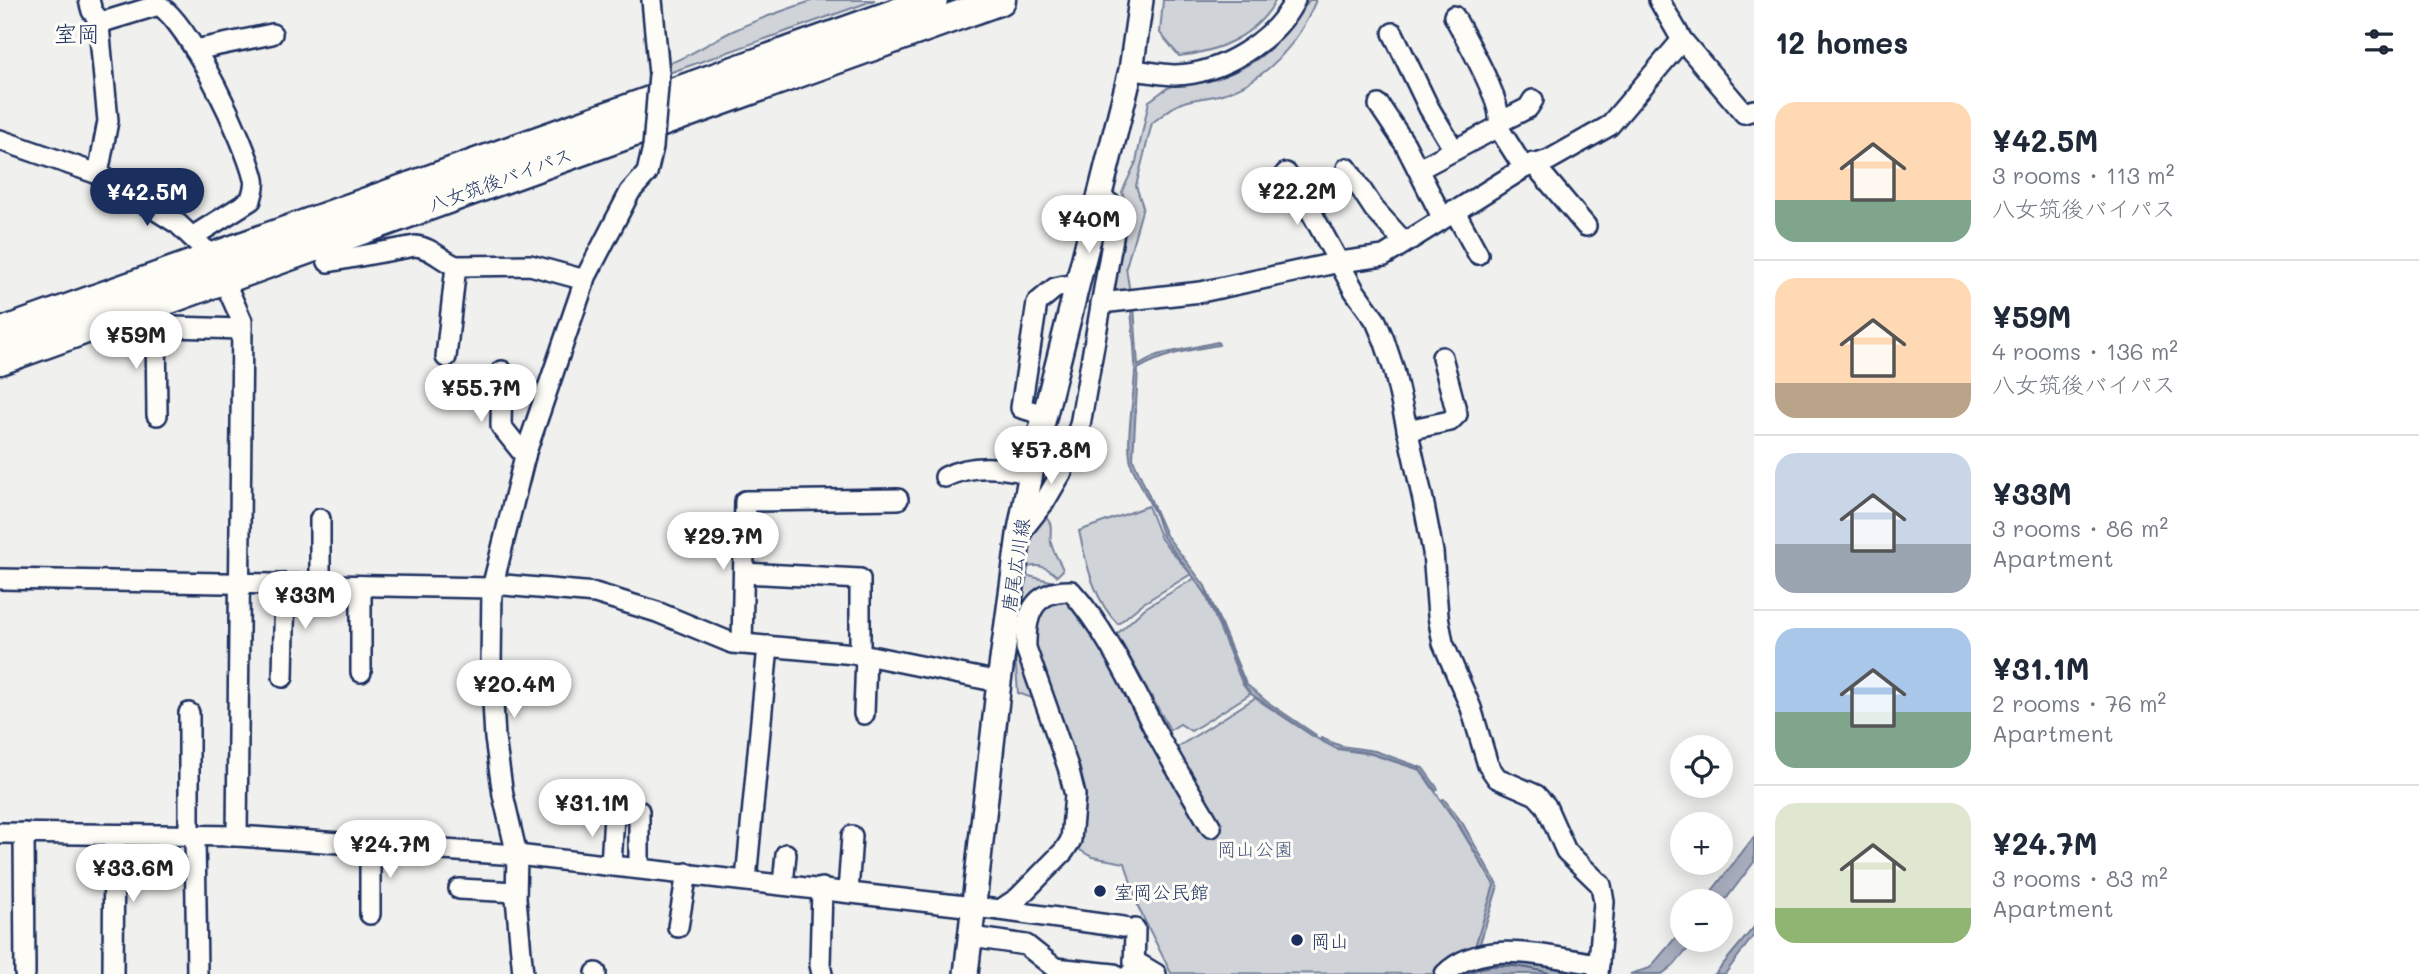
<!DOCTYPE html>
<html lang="en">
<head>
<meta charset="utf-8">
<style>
  :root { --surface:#fff; --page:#f2f2f3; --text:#1f2937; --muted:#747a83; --line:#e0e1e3; --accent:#1b2f5e }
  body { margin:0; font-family:Mali,"Klee One",sans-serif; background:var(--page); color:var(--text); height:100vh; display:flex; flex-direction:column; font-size:26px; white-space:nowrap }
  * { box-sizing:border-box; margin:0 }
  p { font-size:23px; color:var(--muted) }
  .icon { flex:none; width:38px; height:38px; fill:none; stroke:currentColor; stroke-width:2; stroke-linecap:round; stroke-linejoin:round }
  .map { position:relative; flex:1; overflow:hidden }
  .sheet { display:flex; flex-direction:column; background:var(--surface); width:665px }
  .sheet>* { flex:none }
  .buttons { position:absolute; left:1670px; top:735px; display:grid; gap:14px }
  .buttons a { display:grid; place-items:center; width:63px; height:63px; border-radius:50%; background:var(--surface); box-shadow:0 4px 18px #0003; font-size:35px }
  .price { position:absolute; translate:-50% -60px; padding:0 16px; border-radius:24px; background:#fff; color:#222; font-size:23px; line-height:46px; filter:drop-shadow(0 2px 4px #0008) }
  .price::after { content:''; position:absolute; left:50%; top:42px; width:21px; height:16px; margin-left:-10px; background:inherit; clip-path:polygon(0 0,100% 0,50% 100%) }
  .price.on { background:var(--accent); color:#fff }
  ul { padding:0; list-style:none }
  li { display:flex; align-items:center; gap:21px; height:175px; padding:0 21px }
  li+li { border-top:2px solid var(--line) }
  li span { display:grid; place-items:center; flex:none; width:196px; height:140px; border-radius:21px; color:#555 }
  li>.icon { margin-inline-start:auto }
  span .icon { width:84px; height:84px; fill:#fffc; stroke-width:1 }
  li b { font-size:30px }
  h2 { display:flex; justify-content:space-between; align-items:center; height:84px; padding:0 21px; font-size:30px }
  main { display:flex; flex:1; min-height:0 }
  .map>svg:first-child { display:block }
  .green { fill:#d0d3d8; stroke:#76819b; stroke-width:2 }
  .water { fill:#a7adbd; stroke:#6f7b97; stroke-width:2 }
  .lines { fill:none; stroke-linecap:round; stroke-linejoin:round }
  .shore { stroke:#536184; stroke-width:2 }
  .minor-casing { stroke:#1b2f5e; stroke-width:24 }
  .major-casing { stroke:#1b2f5e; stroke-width:28 }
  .highway-casing { stroke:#1b2f5e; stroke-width:33 }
  .minor { stroke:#fdfcf7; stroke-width:19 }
  .major { stroke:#fdfcf7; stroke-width:23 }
  .highway { stroke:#fdfcf7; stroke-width:28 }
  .minor-bridge-casing { stroke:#1b2f5e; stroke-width:24; stroke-linecap:butt }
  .minor-bridge { stroke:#fdfcf7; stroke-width:19 }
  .poi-dot { fill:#1b2f5e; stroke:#fdfcf7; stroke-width:2.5 }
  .labels { text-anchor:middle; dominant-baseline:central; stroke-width:6; stroke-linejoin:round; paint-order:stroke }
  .street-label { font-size:19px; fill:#1b2f5e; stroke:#fdfcf7 }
  .park-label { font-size:19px; fill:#48587c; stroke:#fdfcf7 }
  .poi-label { font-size:19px; fill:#1b2f5e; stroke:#fdfcf7; text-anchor:start }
  .quarter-label { font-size:23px; fill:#1b2f5e; stroke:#fdfcf7 }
</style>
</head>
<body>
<main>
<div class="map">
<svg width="1754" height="974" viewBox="0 0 1754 974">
  <rect width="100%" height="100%" fill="#f0f0ee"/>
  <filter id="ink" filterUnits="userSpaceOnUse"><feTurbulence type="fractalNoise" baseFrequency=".0143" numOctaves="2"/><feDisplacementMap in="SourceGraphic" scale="14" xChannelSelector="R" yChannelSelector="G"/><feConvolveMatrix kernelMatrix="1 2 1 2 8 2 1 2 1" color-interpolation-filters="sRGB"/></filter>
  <g filter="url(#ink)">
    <!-- green -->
    <g class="green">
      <path d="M814 0H875L669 73 670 63C693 55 714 39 737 29 762 17 789 9 814 0Z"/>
      <path d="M1163 0H1276C1256 36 1218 52 1179 56L1160 33Z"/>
      <path d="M1309 0H1316C1300 42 1266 81 1222 94 1210 98 1196 98 1184 102 1173 105 1162 116 1152 123L1136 186 1143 207 1126 267 1130 294 1114 293 1113 286 1126 203 1122 192 1136 162 1149 101C1157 96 1167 86 1177 84 1187 82 1199 84 1209 81 1258 67 1283 42 1309 0Z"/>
      <path d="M1148 506 1161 539 1191 574 1142 604 1118 624C1094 601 1086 562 1079 531Z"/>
      <path d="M1044 516C1055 524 1049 532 1051 543 1053 553 1060 561 1063 570L1057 576C1048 568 1040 564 1028 567L1025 562 1031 529Z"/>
      <path d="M1020 574 1076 587 1100 617 1176 748 1255 698 1314 737 1337 749 1371 754 1420 770 1460 828 1495 886 1475 950 1437 974 1171 973 1139 909 1125 863 1092 857 1066 842V785L1038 700 1018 693 1013 630Z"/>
      <path d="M1195 578 1205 593 1243 685 1250 694 1191 731 1180 724 1170 730 1117 634 1145 608Z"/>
    </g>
    <!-- water -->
    <g class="water">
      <path d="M1134 306 1138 366 1157 355 1218 342 1219 345C1190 350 1163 354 1138 369L1133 459 1166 535 1205 586 1246 684 1266 701 1316 735 1315 737 1251 694 1245 686 1207 595 1163 537 1156 516 1132 467C1124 441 1135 396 1135 368 1135 348 1132 327 1131 307Z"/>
      <path d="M1321 738 1341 746 1375 751 1423 768 1438 789 1436 791 1420 769 1370 753 1336 748 1320 740Z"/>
      <path d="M1444 799 1463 824 1498 886 1478 950H1476V943L1494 885 1460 826 1441 800Z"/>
      <path d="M1754 837V862L1720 907V901H1704Z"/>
      <path d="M1754 927V935L1725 974H1715Z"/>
      <path d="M1682 930V940H1695L1675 964 1662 974H1630L1650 968Z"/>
      <path d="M1507 959 1550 966 1574 974H1454L1470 964Z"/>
    </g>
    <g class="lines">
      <!-- shore -->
      <path class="shore" d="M1467 974C1492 959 1527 967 1553 974"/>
      <defs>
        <g id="minor">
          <path d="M89 0 92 11 102 24"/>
          <path d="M652 0 659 74"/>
          <path d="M1659 0 1682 40 1744 113 1754 110"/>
          <path d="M1454 16C1465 37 1506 106 1498 127L1524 168"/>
          <path d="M1393 33 1429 108 1454 150"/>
          <path d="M195 50 272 34"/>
          <path d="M1131 70C1146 71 1161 75 1175 75 1221 74 1275 41 1295 0"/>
          <path d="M1379 105 1405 144 1442 217"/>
          <path d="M1500 122 1528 108 1533 100"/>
          <path d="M0 140 98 174 178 224 214 258 242 321 237 836"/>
          <path d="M1533 163 1586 226"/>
          <path d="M1347 168 1374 209 1404 242"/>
          <path d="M1419 169 1498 127"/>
          <path d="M1286 173 1309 208 1354 290 1376 321 1384 340 1394 370 1423 500 1433 552 1438 616 1443 643 1471 708 1488 765 1497 778 1536 795 1546 806 1566 851 1601 885 1604 902 1598 974"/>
          <path d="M98 174 108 121 99 26 106 21 159 5C192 28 244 139 254 179 256 186 252 194 251 200L192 237"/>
          <path d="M1454 210 1478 254"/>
          <path d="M325 254 328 262 415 246C431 247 441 260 456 266L530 265 585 280"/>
          <path d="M1101 303 1201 292 1340 262 1384 256 1524 168 1549 160 1609 126 1682 40"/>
          <path d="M134 322 136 326 242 329"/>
          <path d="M156 326 157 415"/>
          <path d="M446 357 456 266"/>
          <path d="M502 371 501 426 525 456"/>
          <path d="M1045 415 1021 408 1037 303 1055 288 1064 286"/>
          <path d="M1407 430 1450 421 1457 414 1442 357"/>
          <path d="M945 477C975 463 1000 468 1031 473"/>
          <path d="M1019 534 1045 501 1062 472 1080 425 1118 209 1100 197"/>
          <path d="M744 573 860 579V654"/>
          <path d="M0 579 492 588"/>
          <path d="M493 584 595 593 657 612 732 643 866 655 999 682"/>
          <path d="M320 585V519"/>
          <path d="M742 644 745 501 898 499"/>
          <path d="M361 672V586"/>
          <path d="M283 677 285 584"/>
          <path d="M864 714 866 655"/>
          <path d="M639 811V868"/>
          <path d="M0 833 237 836 517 855 1000 910 1018 898 1064 851 1071 840 1075 795 1068 767 1026 648C1025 615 1033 590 1071 591 1106 629 1133 688 1157 734 1174 766 1193 796 1211 827"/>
          <path d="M24 833 25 974"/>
          <path d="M189 836V713"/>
          <path d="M195 836 197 974"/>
          <path d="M611 865 614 815"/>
          <path d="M746 880 768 646"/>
          <path d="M783 884 786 854"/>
          <path d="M822 888 820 965 822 974"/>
          <path d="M459 889 516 892"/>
          <path d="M848 892 852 836"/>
          <path d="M1000 910 1123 927"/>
          <path d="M370 914V845"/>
          <path d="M678 927 687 873"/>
          <path d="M972 937 1026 945 1055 968 1114 974"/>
          <path d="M1134 961 1156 974"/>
          <path d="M596 973V974"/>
          <path d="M113 974 114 835"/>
          <path d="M523 974 516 898 517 855 503 795 495 738 491 665 492 588 526 452 586 277 630 192 647 173 653 147"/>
          <path d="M1130 974 1134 971 1135 929"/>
          <path d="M1445 974C1484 936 1550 958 1599 964"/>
        </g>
        <path id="major" d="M966 974 999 682 1019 535 1034 458 1131 70 1141 0"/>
        <g id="highway">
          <path d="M0 333 933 0"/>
          <path d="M0 360 1001 0"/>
        </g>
      </defs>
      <!-- minor casing -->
      <use href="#minor" class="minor-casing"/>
      <!-- major casing -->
      <use href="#major" class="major-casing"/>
      <!-- highway casing -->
      <use href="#highway" class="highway-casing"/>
      <!-- minor -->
      <use href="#minor" class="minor"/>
      <!-- major -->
      <use href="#major" class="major"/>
      <!-- highway -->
      <use href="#highway" class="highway"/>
      <defs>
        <path id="minor-bridge" d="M653 147 659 74"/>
      </defs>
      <!-- minor-bridge casing -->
      <use href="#minor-bridge" class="minor-bridge-casing"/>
      <!-- minor-bridge -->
      <use href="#minor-bridge" class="minor-bridge"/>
    </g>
  </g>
  <!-- markers -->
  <g class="poi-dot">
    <circle cx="1100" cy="891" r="7"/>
    <circle cx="1297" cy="940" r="7"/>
  </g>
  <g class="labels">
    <!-- street labels -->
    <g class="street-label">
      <text transform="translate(500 179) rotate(-20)">八女筑後バイパス</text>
      <text transform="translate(1015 565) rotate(-81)">唐尾広川線</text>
    </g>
    <!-- park labels -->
    <g class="park-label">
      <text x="1255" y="848">岡山公園</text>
    </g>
    <!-- poi labels -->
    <g class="poi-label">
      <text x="1114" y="891">室岡公民館</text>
      <text x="1311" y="940">岡山</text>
    </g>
    <!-- quarter labels -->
    <g class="quarter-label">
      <text x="77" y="33">室岡</text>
    </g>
  </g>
</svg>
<div class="buttons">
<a><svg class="icon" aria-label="locate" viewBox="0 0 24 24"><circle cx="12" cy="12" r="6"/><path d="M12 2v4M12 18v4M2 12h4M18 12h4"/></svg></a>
<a>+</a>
<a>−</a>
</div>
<b class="price" style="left:1297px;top:227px">¥22.2M</b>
<b class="price on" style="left:147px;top:228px">¥42.5M</b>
<b class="price" style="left:1089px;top:255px">¥40M</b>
<b class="price" style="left:136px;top:371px">¥59M</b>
<b class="price" style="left:481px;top:424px">¥55.7M</b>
<b class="price" style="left:1051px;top:486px">¥57.8M</b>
<b class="price" style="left:723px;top:572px">¥29.7M</b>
<b class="price" style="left:305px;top:631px">¥33M</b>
<b class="price" style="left:514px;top:720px">¥20.4M</b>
<b class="price" style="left:592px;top:839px">¥31.1M</b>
<b class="price" style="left:390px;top:880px">¥24.7M</b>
<b class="price" style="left:133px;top:904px">¥33.6M</b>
</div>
<section class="sheet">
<h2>12 homes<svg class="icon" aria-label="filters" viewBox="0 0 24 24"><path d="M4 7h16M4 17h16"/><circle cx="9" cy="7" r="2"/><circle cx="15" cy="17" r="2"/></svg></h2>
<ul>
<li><span style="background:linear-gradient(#ffd9b3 70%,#7fa58c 0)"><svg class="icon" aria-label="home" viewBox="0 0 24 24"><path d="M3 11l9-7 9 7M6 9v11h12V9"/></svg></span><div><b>¥42.5M</b><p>3 rooms · 113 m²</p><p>八女筑後バイパス</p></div></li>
<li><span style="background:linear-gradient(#ffd9b3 75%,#b9a48a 0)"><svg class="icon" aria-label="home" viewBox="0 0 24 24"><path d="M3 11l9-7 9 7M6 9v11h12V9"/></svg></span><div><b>¥59M</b><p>4 rooms · 136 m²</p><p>八女筑後バイパス</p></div></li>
<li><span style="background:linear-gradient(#c9d6e8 65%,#9aa5b1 0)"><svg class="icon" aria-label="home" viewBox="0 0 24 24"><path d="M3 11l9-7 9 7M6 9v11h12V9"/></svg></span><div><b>¥33M</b><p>3 rooms · 86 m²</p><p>Apartment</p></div></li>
<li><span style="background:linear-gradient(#a9c7e8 60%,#7fa58c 0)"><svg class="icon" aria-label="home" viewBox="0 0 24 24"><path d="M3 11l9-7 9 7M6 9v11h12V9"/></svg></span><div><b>¥31.1M</b><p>2 rooms · 76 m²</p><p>Apartment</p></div></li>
<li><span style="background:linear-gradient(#dfe7d0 75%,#8fb573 0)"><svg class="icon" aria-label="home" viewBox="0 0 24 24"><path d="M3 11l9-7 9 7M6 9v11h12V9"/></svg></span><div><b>¥24.7M</b><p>3 rooms · 83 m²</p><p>Apartment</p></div></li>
</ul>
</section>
</main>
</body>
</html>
